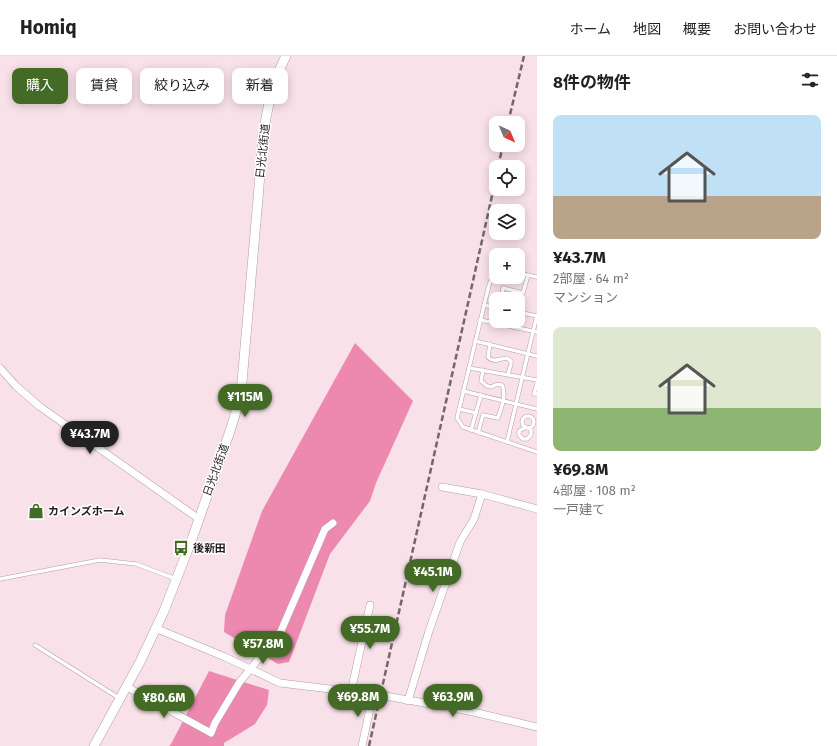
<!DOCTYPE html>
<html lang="ja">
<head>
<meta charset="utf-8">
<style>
  :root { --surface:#fff; --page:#f2f2f2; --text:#202124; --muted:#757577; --line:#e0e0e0; --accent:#436b26 }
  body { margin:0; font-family:"Fira Sans","Noto Sans JP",sans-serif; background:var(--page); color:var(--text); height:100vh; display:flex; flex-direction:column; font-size:15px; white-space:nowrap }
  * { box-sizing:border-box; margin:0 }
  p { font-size:13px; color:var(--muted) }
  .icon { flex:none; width:22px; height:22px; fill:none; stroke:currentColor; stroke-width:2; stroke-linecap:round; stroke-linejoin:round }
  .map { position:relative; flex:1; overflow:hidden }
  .details { display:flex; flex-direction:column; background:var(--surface); width:300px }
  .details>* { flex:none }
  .hud { position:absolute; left:12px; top:12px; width:380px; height:36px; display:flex; gap:8px }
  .needle { width:26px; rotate:136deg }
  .buttons { position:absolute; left:489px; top:60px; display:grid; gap:8px }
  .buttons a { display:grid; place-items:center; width:36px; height:36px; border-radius:8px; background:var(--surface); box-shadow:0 2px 10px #0003; font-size:20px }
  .price { position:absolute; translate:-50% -34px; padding:0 9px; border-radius:14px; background:var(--accent); color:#fff; font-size:13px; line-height:26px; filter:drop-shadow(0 1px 2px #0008) }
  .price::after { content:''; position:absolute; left:50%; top:24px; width:12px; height:9px; margin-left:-6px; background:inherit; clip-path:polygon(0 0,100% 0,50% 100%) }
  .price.selected { background:#222; color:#fff }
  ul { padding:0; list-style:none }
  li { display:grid; align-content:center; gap:8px; height:212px; padding:0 16px }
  li span { display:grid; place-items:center; height:124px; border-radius:8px; color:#555 }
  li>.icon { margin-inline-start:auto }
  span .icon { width:72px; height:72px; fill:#fffc; stroke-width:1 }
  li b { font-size:17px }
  h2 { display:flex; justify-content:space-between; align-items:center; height:48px; padding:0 16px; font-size:17px }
  .chip { padding:0 14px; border-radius:8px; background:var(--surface); box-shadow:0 2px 10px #0003; font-size:14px; line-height:36px }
  .chip.selected { background:var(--accent); color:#fff }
  header { display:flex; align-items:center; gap:24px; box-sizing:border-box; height:56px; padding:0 20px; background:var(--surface); border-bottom:1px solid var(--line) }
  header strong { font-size:19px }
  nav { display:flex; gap:22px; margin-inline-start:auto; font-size:14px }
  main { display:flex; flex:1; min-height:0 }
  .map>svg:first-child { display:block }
  .forest { fill:#ed89af }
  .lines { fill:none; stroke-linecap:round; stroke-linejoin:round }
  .service-casing { stroke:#b49da4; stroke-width:4.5 }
  .minor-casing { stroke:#b49da4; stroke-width:8 }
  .tertiary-casing { stroke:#b49da4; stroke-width:10 }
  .service { stroke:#fff; stroke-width:3.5 }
  .minor { stroke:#fff; stroke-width:7 }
  .tertiary { stroke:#fff; stroke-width:9 }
  .rail { stroke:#74666b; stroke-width:2.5; stroke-dasharray:6 3; stroke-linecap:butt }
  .labels { text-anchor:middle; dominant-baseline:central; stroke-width:3; stroke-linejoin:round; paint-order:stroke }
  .street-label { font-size:11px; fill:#231a1d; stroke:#fff }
  .poi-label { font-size:11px; font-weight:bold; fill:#231a1d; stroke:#fff; text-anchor:start }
</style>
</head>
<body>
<header>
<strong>Homiq</strong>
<nav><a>ホーム</a><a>地図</a><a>概要</a><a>お問い合わせ</a></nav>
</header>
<main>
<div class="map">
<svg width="537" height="690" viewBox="0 0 537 690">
  <rect width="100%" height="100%" fill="#f9e1e9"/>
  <!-- forest -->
  <g class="forest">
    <path d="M355 287 413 345 376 427 370 445 330 498 289 606 278 608 224 576 225 559 262 455Z"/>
    <path d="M209 615 269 634 267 649 255 668 224 687V690H169L171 688Z"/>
  </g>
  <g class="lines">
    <defs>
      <g id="service">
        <path d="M518 217 537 221"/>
        <path d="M496 221 490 226 488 233 457 362 463 371 537 396"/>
        <path d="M501 243 503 232 523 237 528 219"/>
        <path d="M484 249 496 252"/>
        <path d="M518 256 537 260"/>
        <path d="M480 264 537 276"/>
        <path d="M475 285 537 300"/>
        <path d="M490 288 488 301C493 307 500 303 507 302L511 305V308L508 318"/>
        <path d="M469 312 537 324"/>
        <path d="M537 327 534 338H537"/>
        <path d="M463 335 537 353"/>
        <path d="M459 353 476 357"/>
        <circle cx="528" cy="366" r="6"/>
        <path d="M526 371 519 375V379L523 383H527L531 379V374L529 372"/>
        <path d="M471 374 481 339"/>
        <path d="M478 377 483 359 498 362C501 352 507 339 502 329 498 328 495 328 492 331L487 330 481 325 483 314"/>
        <path d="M507 386 537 259"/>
        <path d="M0 523 100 504 136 508 176 523"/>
        <path d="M35 589 119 642"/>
      </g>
      <g id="minor">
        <path d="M0 312 16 330 39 350 199 463"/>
        <path d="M442 431 482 438 537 453"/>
        <path d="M155 572 225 601 280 627 380 639 469 655 537 671"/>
        <path d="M127 631 211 677 215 667 239 627 281 575 325 473 333 467"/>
        <path d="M351 636 370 549"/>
        <path d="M408 645 429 575 460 486 474 463 482 438"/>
        <path d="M362 690 373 638"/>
      </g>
      <path id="tertiary" d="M94 690 140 606 164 555 192 483 230 375 238 349 242 326C247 268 252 211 257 154 262 103 261 46 286 0"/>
    </defs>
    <!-- service casing -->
    <use href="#service" class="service-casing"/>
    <!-- minor casing -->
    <use href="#minor" class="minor-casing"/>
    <!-- tertiary casing -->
    <use href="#tertiary" class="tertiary-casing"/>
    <!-- service -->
    <use href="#service" class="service"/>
    <!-- minor -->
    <use href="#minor" class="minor"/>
    <!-- tertiary -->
    <use href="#tertiary" class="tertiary"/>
    <!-- rail -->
    <g class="rail">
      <path d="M508 67 524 0"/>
      <path d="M498 111 503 89"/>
      <path d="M369 690 496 122"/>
    </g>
  </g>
  <!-- icons -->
  <defs>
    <symbol id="shop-bare" viewBox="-9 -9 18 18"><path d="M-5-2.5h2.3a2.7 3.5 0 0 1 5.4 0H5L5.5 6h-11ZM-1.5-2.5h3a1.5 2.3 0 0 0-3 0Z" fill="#436b26" stroke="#fff" stroke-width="2.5" paint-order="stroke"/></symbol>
    <symbol id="bus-bare" viewBox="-9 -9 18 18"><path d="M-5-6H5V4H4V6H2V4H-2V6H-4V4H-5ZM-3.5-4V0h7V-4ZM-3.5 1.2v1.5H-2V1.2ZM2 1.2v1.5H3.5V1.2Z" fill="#436b26" stroke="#fff" stroke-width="2.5" paint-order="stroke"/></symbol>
  </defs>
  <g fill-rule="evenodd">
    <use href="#shop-bare" x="25" y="444" width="22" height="22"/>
    <use href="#bus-bare" x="170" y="481" width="22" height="22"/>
  </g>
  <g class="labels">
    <!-- street labels -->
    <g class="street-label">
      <text transform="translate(263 95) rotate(-84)">日光北街道</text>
      <text transform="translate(216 414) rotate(-70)">日光北街道</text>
    </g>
    <!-- poi labels -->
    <g class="poi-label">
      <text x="48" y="455">カインズホーム</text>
      <text x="193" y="492">後新田</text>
    </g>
  </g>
</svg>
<div class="buttons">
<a><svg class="needle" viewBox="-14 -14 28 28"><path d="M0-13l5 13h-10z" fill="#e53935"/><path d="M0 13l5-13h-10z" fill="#757577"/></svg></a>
<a><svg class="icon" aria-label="locate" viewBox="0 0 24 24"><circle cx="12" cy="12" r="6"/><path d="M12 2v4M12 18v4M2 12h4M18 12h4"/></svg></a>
<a><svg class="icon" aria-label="layers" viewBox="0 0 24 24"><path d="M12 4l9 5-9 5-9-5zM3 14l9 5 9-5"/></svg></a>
<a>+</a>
<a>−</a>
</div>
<b class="price" style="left:245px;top:362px">¥115M</b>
<b class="price selected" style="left:90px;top:399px">¥43.7M</b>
<b class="price" style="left:433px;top:537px">¥45.1M</b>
<b class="price" style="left:370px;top:594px">¥55.7M</b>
<b class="price" style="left:263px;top:609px">¥57.8M</b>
<b class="price" style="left:358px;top:662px">¥69.8M</b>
<b class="price" style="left:453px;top:662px">¥63.9M</b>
<b class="price" style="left:164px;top:663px">¥80.6M</b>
<div class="hud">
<a class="chip selected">購入</a>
<a class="chip">賃貸</a>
<a class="chip">絞り込み</a>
<a class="chip">新着</a>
</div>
</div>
<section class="details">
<h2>8件の物件<svg class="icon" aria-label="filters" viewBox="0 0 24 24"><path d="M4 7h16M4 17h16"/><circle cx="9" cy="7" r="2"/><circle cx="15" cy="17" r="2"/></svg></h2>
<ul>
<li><span style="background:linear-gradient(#bfe0f5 65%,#b9a48a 0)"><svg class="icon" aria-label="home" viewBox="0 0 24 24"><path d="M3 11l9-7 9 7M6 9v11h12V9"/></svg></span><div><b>¥43.7M</b><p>2部屋 · 64 m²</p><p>マンション</p></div></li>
<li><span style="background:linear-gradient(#dfe7d0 65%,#8fb573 0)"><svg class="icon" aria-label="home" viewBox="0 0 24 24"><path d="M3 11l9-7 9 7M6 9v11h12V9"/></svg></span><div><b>¥69.8M</b><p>4部屋 · 108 m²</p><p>一戸建て</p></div></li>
</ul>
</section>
</main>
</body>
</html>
